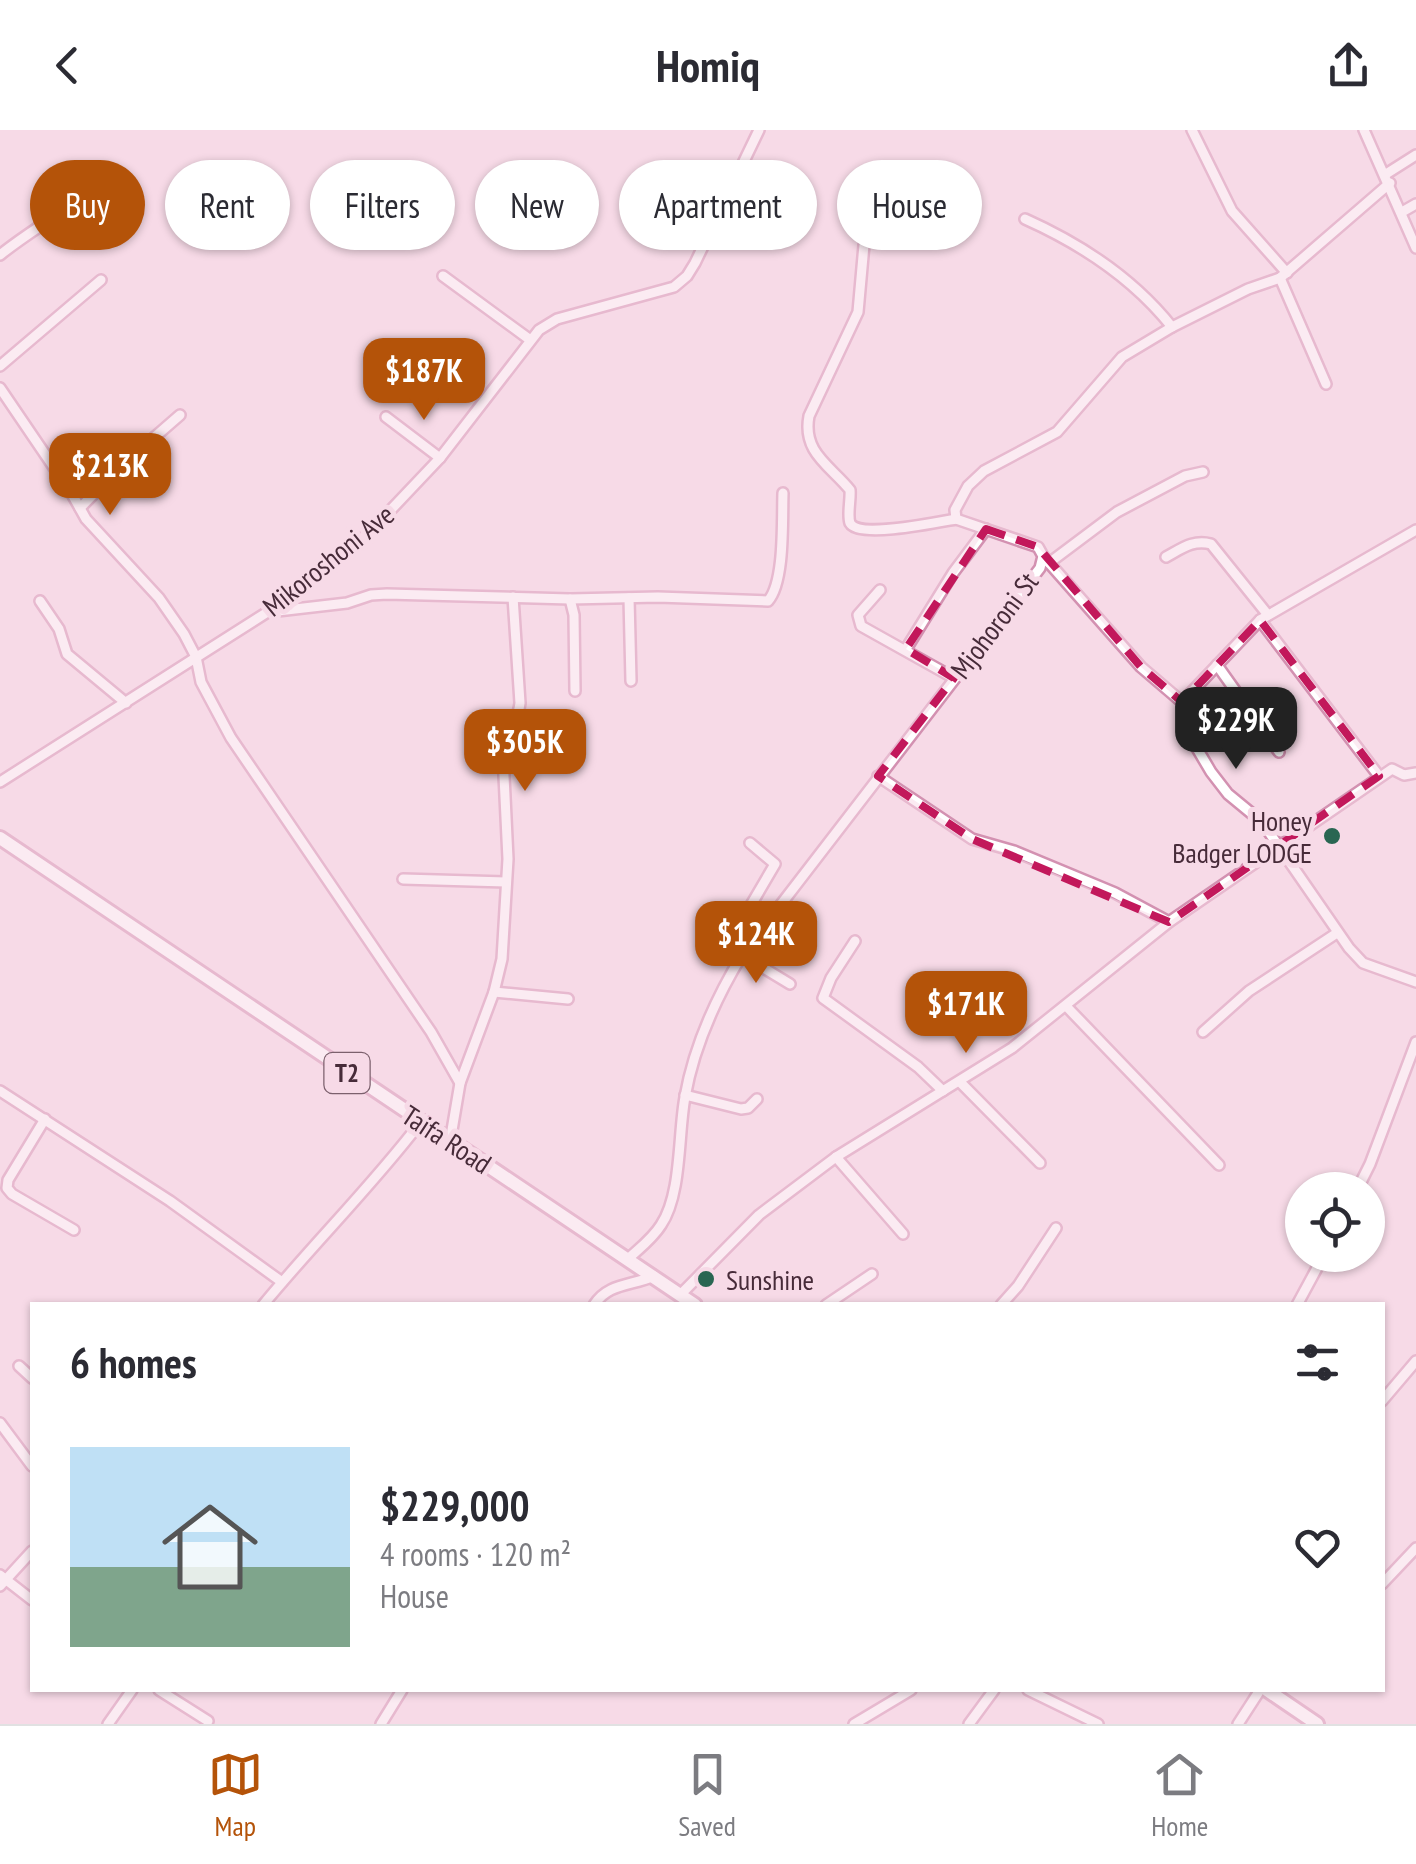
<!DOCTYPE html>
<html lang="en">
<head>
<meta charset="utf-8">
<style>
  :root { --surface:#fff; --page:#f7f7f7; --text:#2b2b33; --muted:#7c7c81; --line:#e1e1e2; --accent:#b45309 }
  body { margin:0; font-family:"PT Sans Narrow",sans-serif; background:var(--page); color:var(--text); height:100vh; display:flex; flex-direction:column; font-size:38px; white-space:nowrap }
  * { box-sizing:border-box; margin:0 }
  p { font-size:32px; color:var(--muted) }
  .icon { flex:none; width:55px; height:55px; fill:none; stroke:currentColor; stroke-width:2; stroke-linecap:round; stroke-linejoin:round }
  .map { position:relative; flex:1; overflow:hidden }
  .panel { position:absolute; left:30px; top:1172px; width:1355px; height:390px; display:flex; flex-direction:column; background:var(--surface); border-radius:0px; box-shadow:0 2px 8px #0004 }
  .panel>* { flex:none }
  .top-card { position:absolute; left:30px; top:30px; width:1358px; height:90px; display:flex; gap:20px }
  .controls { position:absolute; left:1285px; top:1042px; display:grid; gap:20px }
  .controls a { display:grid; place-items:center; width:100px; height:100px; border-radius:50%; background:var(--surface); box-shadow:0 2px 8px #0004; font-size:50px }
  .price { position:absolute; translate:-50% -85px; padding:0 22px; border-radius:20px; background:var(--accent); color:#fff; font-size:32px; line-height:65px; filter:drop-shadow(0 2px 5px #0008) }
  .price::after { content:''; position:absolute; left:50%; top:60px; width:30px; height:22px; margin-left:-15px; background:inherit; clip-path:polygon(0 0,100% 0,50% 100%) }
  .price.active { background:#222; color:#fff }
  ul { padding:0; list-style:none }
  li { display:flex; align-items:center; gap:30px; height:250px; padding:0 40px }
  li+li { border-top:2px solid var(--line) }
  li span { display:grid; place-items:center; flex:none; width:280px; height:200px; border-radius:0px; color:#555 }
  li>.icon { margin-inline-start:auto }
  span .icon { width:120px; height:120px; fill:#fffc; stroke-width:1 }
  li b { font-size:42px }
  h2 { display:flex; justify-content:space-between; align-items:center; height:120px; padding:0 40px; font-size:42px }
  .pill { padding:0 35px; border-radius:45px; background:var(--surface); box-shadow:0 2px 8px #0004; font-size:35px; line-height:90px }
  .pill.active { background:var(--accent); color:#fff }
  header { display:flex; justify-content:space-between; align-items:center; height:130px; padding:0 40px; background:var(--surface); font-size:45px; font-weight:700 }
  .menu { display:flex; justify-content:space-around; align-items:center; height:140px; border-top:2px solid var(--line); background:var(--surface); font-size:28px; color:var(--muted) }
  .menu a { display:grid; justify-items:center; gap:5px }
  .menu .active { color:var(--accent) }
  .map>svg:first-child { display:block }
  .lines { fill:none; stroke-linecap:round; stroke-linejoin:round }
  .minor-casing { stroke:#d391b1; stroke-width:14 }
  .highway-casing { stroke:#d391b1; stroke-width:18 }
  .minor { stroke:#fff; stroke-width:9 }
  .highway { stroke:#fff; stroke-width:12 }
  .marked { fill:none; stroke:#c2185b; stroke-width:8; stroke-dasharray:20 12; stroke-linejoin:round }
  .poi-dot { fill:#296652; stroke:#f7dae7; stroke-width:4 }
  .labels { text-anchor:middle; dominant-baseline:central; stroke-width:10; stroke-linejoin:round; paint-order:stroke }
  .shield { fill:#f7dae7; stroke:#7c606d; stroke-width:2.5 }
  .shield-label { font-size:25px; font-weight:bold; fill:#472b39 }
  .street-label { font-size:28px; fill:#472b39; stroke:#f7dae7 }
  .poi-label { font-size:28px; fill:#472b39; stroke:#f7dae7; text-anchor:end }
</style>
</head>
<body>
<header><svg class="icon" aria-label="back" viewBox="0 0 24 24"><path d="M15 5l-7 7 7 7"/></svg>Homiq<svg class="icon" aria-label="share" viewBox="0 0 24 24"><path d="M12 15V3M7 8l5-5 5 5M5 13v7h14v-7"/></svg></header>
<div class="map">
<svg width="1416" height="1594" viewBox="0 0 1416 1594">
  <rect width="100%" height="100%" fill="#f7dae7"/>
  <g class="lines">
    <defs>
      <g id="minor">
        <path d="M1192 0 1232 81 1287 143"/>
        <path d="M1364 0 1416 118"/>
        <path d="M1386 44 1416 25"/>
        <path d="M1402 82 1416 74"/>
        <path d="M1025 89C1081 114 1133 148 1172 197"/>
        <path d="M864 115 858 182 809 286C802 323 831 336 850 360 851 369 847 385 850 393 858 409 939 392 956 389"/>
        <path d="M0 125C33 98 72 79 101 49"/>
        <path d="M443 146 529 209"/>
        <path d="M1280 148 1326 254"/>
        <path d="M0 236 101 150"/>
        <path d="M0 258 72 364 86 389 159 468 184 504 196 527 201 552 231 608 431 902 460 953"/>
        <path d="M386 287 440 328"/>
        <path d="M80 378 119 338 180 285"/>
        <path d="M1043 426 1141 537 1182 572 1198 620 1211 642 1228 664 1262 692 1349 818 1363 833 1416 852"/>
        <path d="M1166 427C1181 419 1193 409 1211 414L1268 485"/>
        <path d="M1049 433 1117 382 1185 346 1203 342"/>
        <path d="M880 460 858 485 861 496 954 548"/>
        <path d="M629 468 631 551"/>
        <path d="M570 469 574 485 575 561"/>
        <path d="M40 471 59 499 67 524 126 573"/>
        <path d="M269 482 347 473 371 465 387 464 570 469 658 467 768 471C785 452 782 390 783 363"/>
        <path d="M1260 490 1379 646"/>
        <path d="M906 519 953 443 986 399"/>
        <path d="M1217 535 1279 622"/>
        <path d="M1182 572 1260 490 1416 400"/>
        <path d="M878 646 972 709 1014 721 1115 763 1169 792"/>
        <path d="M0 652 266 483 368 404 440 328 539 200 557 189 674 157 687 146 695 133 759 0"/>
        <path d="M750 713 775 734 751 775 752 783 768 795"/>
        <path d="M403 749 506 752"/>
        <path d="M855 811 831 848 823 868 918 937 943 961"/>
        <path d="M742 825 790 854"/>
        <path d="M494 862 568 869"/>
        <path d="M1067 877 1219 1035"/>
        <path d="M1203 902 1249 861 1337 803"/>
        <path d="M961 953 1040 1033"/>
        <path d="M0 961 170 1071 282 1152"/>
        <path d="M685 965 741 979 748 978 757 969"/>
        <path d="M45 989 8 1050 7 1058 12 1064 74 1100"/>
        <path d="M450 1012 460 953 494 862 502 829 508 729 503 625C505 604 518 594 520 573L513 467"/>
        <path d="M836 1027 903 1104"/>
        <path d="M1357 1060 1370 1034 1416 912"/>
        <path d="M629 1128C640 1118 653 1108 661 1095 682 1064 678 1004 685 967 694 916 716 868 742 825L1040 438 1043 426 1038 417 956 389 955 380 968 356 984 341 1057 302 1122 227 1172 197 1248 159 1280 148 1390 53"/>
        <path d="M680 1165 759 1085 836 1027 1012 918 1169 792 1392 639 1404 645 1416 643"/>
        <path d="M263 1175C314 1113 371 1057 420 993"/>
        <path d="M594 1175C608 1153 631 1156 654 1146"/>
        <path d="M826 1175 872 1144"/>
        <path d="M1001 1175 1018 1156 1056 1098"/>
        <path d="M1297 1175 1324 1125"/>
        <path d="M19 1236 32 1248"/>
        <path d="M1382 1271 1416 1231"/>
        <path d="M0 1293 32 1336"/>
        <path d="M0 1445 32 1470"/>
        <path d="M1382 1454 1416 1418"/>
        <path d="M0 1456 32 1421"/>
        <path d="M159 1560 208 1591"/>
        <path d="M1028 1560 1098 1594"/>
        <path d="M108 1594 132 1560"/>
        <path d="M381 1594 402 1560"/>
        <path d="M854 1594 911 1560"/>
        <path d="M969 1594 994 1560"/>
        <path d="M1238 1594 1260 1560"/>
      </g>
      <g id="highway">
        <path d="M0 708 695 1175"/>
        <path d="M1267 1560 1317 1594"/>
      </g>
    </defs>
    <!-- minor casing -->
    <use href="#minor" class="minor-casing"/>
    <!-- highway casing -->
    <use href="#highway" class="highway-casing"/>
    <!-- minor -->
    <use href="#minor" class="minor"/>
    <!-- highway -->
    <use href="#highway" class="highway"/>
  </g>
  <!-- marked area -->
  <path d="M0 0H1416V1594H0ZM986 399 1038 417 1141 537 1182 572 1260 490 1379 646 1169 792 972 709 878 646 954 548 906 519Z" fill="#f7dae7" fill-opacity=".55" fill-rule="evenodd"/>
  <path class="marked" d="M986 399 1038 417 1141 537 1182 572 1260 490 1379 646 1169 792 972 709 878 646 954 548 906 519Z"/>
  <!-- markers -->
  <g class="poi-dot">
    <circle cx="1332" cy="706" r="10"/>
    <circle cx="706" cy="1149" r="10"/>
  </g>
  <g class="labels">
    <!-- shield labels -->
    <rect class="shield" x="324.5" y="923" width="45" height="40" rx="8"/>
    <g class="shield-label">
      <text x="347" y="943">T2</text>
    </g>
    <!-- street labels -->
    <g class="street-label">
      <text transform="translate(328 430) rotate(-39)">Mikoroshoni Ave</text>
      <text transform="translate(994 495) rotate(-53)">Mjohoroni St</text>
      <text transform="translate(447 1009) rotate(33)">Taifa Road</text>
    </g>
    <!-- poi labels -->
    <g class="poi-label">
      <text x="1312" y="690">Honey<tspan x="1312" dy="32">Badger LODGE</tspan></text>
      <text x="726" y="1149" text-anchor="start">Sunshine</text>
    </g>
  </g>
</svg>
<div class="controls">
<a><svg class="icon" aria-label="locate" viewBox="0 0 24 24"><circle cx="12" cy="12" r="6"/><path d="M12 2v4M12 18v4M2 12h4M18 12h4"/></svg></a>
</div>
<b class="price" style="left:424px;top:293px">$187K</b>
<b class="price" style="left:110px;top:388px">$213K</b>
<b class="price active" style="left:1236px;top:642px">$229K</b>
<b class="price" style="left:525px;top:664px">$305K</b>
<b class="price" style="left:756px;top:856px">$124K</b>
<b class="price" style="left:966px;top:926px">$171K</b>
<div class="top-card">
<a class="pill active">Buy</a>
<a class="pill">Rent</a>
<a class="pill">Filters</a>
<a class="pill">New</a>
<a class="pill">Apartment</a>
<a class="pill">House</a>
</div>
<section class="panel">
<h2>6 homes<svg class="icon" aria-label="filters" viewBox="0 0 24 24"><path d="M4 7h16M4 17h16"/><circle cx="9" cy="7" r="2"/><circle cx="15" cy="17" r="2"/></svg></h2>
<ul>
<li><span style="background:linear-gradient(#bfe0f5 60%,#7fa58c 0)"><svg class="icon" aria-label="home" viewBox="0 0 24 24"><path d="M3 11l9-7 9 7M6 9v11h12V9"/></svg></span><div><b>$229,000</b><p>4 rooms · 120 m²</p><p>House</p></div><svg class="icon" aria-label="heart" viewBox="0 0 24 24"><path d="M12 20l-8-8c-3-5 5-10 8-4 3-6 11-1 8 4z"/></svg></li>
</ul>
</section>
</div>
<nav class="menu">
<a class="active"><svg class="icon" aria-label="map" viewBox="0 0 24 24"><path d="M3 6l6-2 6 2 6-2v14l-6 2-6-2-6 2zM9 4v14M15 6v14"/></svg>Map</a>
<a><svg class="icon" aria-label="saved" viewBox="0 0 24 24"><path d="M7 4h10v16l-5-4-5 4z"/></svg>Saved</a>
<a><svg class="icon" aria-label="home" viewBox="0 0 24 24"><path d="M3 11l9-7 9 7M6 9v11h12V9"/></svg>Home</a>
</nav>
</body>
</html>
